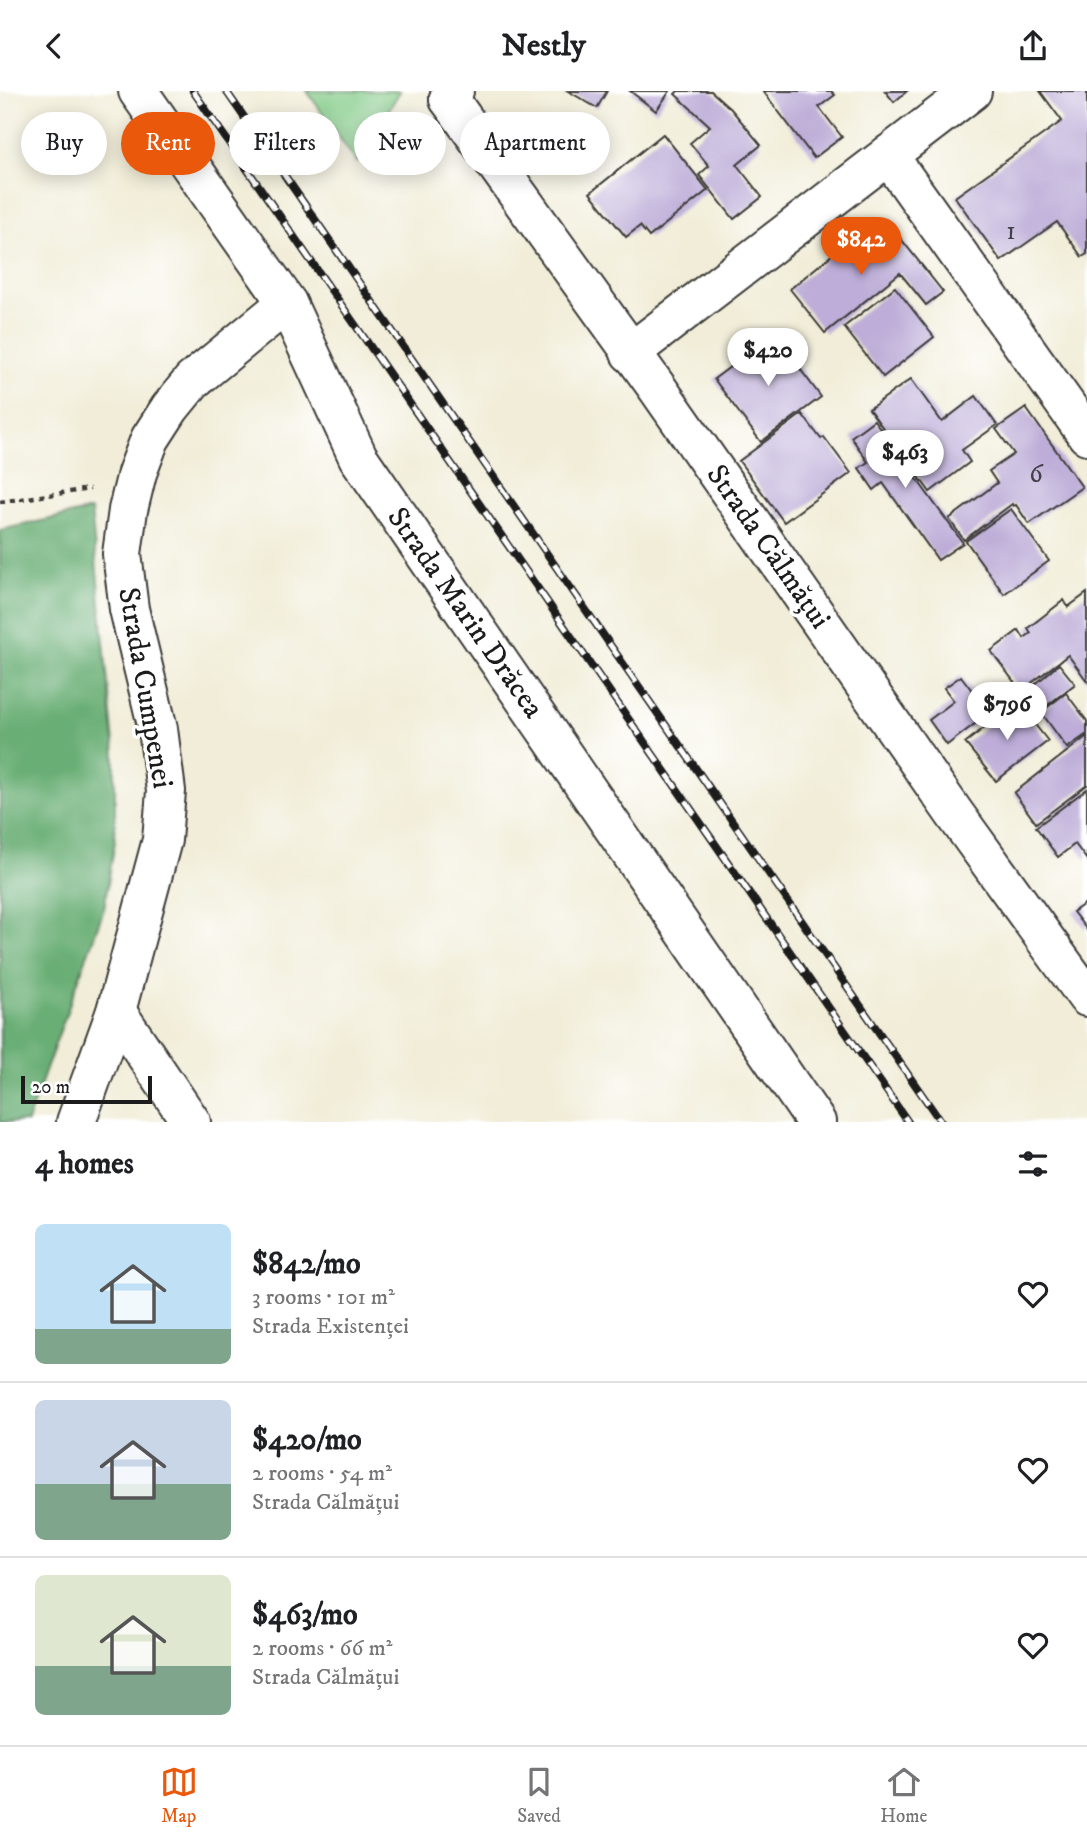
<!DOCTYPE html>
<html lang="en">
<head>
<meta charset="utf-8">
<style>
  :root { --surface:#fff; --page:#f6f6f6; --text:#202124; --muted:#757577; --line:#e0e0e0; --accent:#ea580c }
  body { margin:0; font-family:"IM FELL DW Pica",serif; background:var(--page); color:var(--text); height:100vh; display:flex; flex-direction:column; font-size:26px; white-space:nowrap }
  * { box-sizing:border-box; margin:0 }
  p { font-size:23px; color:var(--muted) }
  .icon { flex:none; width:38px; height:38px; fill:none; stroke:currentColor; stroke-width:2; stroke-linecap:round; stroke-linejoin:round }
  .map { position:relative; height:1031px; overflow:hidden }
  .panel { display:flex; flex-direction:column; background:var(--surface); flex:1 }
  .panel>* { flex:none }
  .top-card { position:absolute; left:21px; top:21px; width:700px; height:63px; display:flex; gap:14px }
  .scale { position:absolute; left:21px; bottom:18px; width:131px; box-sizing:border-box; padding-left:7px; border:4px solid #1c1c1c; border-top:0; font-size:19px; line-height:24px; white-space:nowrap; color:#1c1c1c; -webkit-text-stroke:5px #fff; paint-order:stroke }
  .price { position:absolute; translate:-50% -60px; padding:0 16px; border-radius:24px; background:#fff; color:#222; font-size:23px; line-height:46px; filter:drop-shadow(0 2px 4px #0008) }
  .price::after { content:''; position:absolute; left:50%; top:42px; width:21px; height:16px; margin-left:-10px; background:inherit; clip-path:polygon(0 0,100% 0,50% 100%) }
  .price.selected { background:var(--accent); color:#fff }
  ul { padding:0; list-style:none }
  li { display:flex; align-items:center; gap:21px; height:175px; padding:0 35px }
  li+li { border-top:2px solid var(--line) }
  li span { display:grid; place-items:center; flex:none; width:196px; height:140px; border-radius:10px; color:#555 }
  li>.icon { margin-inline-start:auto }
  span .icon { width:84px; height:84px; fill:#fffc; stroke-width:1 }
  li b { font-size:30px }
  h2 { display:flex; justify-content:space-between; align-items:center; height:84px; padding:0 35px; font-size:30px }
  .chip { padding:0 24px; border-radius:32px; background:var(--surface); box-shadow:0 4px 18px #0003; font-size:24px; line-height:63px }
  .chip.selected { background:var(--accent); color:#fff }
  header { display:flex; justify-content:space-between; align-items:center; height:91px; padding:0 35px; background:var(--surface); font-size:32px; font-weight:800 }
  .tab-bar { display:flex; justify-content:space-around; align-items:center; height:98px; border-top:2px solid var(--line); background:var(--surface); font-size:19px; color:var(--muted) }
  .tab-bar a { display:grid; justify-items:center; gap:4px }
  .tab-bar .selected { color:var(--accent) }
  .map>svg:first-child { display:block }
  .green { fill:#82ca87; stroke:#4f7352; stroke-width:2 }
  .forest { fill:#69ae74; stroke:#426548; stroke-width:2 }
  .building { fill:#bdadd8 }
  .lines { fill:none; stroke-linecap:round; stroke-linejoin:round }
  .minor-casing { stroke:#3c3b38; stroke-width:42 }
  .tertiary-casing { stroke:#3c3b38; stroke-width:42 }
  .path { stroke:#3c3b38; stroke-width:4.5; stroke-dasharray:5 5; stroke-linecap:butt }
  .minor { stroke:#fff; stroke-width:38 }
  .tertiary { stroke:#fff; stroke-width:38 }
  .rail-casing { stroke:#1c1c1c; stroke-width:8 }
  .rail { stroke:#fff; stroke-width:5; stroke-dasharray:16; stroke-linecap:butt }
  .labels { text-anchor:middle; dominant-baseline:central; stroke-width:7; stroke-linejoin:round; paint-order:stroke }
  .number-label { font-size:26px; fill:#44404b }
  .street-label { font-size:30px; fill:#1c1c1c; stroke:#fff }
</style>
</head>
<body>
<header><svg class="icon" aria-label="back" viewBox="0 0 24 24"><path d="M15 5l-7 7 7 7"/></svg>Nestly<svg class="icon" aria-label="share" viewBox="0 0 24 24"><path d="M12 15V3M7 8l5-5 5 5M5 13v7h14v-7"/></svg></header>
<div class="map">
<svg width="1087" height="1031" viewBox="0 0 1087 1031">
  <rect width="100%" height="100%" fill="#fff"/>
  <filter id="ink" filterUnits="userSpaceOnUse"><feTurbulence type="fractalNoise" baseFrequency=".0143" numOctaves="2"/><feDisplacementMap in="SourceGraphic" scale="14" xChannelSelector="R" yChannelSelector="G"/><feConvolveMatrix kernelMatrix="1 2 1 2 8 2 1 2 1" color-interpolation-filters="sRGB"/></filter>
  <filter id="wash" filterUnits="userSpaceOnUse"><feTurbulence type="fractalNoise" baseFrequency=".00686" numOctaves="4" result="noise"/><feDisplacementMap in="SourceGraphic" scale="28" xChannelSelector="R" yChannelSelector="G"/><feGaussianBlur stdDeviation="1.57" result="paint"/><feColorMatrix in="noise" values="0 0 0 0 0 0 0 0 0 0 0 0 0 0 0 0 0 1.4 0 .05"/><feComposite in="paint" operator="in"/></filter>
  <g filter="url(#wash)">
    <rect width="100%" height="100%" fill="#f1edd8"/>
    <!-- green -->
    <path class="green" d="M307 0H400L357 72Z"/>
    <!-- forest -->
    <path class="forest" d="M91 419 115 663V750L104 818 27 1031H0V439Z"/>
    <g id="blocks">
      <!-- building -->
      <g class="building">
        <path d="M568 0H607L597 17Z"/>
        <path d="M630 0H670L656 20Z"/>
        <path d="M678 0H711L731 18 761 54 737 74 762 106 734 128 699 84 709 75 690 52 710 35 675 3Z"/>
        <path d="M763 0H831L835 4 819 16 842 46 814 67Z"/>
        <path d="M885 0H907L894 11Z"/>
        <path d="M1040 0H1087V163L1082 166 1057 131 1001 170 955 106 1062 30Z"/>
        <path d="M663 43 708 99 649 146 640 135 626 146 590 102Z"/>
        <path d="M886 129 943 201 926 214 900 182 825 242 790 198 844 154 849 159Z"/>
        <path d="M895 196 934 246 883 286 844 236Z"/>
        <path d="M774 243 821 306 761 351 714 288Z"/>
        <path d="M911 288 942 331 976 305 997 334 962 359 970 371 930 401 869 318Z"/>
        <path d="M1026 317 1082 396 1029 433 1016 414 1013 415 1012 413 964 449 949 428 997 392 989 380 1014 363 996 338Z"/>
        <path d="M802 323 821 348 824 346 851 382 784 431 739 370Z"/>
        <path d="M874 329 963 452 938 469 883 392 874 399 859 377 868 371 851 346Z"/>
        <path d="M1011 418 1049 470 1004 503 966 450Z"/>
        <path d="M1087 502V590L1068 564 1021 600 991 560 1019 539 1024 547 1031 542 1028 537 1064 509 1068 516Z"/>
        <path d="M1059 573 1075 593 1040 620 1025 602Z"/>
        <path d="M961 585 989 622 947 654 929 629 954 610 944 597Z"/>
        <path d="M1066 602 1087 630V643L1067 657 1041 621Z"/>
        <path d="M1017 611 1048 650 996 690 965 652Z"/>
        <path d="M1087 645V694L1036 732 1014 702Z"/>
        <path d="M1087 698V769L1075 753 1058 766 1036 736Z"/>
        <path d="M1087 811V839L1073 821Z"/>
      </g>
    </g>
  </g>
  <g filter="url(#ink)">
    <use href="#blocks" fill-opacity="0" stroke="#3c3b38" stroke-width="2"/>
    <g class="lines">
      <defs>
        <g id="minor">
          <path d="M138 0 287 212 358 366 816 1031"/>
          <path d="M449 8 658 298 954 722 1087 906"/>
          <path d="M888 64 1087 344"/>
          <path d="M630 262 972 0"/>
          <path d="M116 920 191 1031"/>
          <path d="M76 1031 116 920 162 749 166 700 158 638 129 518 122 463 128 419 137 382 150 348 170 317 192 290 287 212"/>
        </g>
        <path id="tertiary" d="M449 8 454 0"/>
      </defs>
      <!-- minor casing -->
      <use href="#minor" class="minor-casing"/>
      <!-- tertiary casing -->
      <use href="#tertiary" class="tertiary-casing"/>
      <!-- path -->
      <path class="path" d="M0 411 90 398"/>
      <!-- minor -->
      <use href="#minor" class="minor"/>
      <!-- tertiary -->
      <use href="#tertiary" class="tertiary"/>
      <defs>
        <g id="rail">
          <path d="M193 0 908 1031"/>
          <path d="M226 0 941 1031"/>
        </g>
      </defs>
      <!-- rail casing -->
      <use href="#rail" class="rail-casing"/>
      <!-- rail -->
      <use href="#rail" class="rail"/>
    </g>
  </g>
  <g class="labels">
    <!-- number labels -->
    <g class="number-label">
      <text x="1011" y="140">1</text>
      <text x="1036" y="383">6</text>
    </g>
    <!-- street labels -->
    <g class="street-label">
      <text transform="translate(768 456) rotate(55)">Strada Călmățui</text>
      <text transform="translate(465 522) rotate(55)">Strada Marin Drăcea</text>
      <text transform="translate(145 597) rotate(80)">Strada Cumpenei</text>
    </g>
  </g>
</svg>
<div class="scale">20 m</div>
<b class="price selected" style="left:861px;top:186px">$842</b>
<b class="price" style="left:768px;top:297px">$420</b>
<b class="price" style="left:905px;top:399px">$463</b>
<b class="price" style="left:1007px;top:651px">$796</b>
<div class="top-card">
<a class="chip">Buy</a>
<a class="chip selected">Rent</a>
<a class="chip">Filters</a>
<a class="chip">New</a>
<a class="chip">Apartment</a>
</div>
</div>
<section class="panel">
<h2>4 homes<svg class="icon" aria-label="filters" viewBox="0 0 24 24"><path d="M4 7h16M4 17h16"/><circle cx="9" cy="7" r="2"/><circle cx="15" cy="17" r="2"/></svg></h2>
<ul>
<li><span style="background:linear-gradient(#bfe0f5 75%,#7fa58c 0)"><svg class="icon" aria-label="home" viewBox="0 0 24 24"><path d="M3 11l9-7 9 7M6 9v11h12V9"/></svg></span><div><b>$842/mo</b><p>3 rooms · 101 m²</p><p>Strada Existenței</p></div><svg class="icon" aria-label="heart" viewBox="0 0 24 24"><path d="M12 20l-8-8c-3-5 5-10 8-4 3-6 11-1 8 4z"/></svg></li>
<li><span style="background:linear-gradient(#c9d6e8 60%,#7fa58c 0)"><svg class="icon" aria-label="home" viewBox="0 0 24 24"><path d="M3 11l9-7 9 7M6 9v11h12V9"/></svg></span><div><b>$420/mo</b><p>2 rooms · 54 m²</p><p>Strada Călmățui</p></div><svg class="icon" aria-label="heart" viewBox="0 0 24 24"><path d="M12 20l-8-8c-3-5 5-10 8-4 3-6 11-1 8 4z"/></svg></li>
<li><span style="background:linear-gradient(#dfe7d0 65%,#7fa58c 0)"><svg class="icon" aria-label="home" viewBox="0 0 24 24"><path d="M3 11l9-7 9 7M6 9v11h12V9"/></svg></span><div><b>$463/mo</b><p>2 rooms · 66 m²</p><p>Strada Călmățui</p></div><svg class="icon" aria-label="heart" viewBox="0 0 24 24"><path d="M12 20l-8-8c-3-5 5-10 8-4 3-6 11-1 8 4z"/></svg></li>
</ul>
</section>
<nav class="tab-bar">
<a class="selected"><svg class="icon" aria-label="map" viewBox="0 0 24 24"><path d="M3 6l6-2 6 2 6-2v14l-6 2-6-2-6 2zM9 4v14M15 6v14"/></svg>Map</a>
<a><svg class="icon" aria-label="saved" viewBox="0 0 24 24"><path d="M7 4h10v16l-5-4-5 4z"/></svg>Saved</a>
<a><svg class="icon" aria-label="home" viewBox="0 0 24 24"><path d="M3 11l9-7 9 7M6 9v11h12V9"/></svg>Home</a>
</nav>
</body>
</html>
